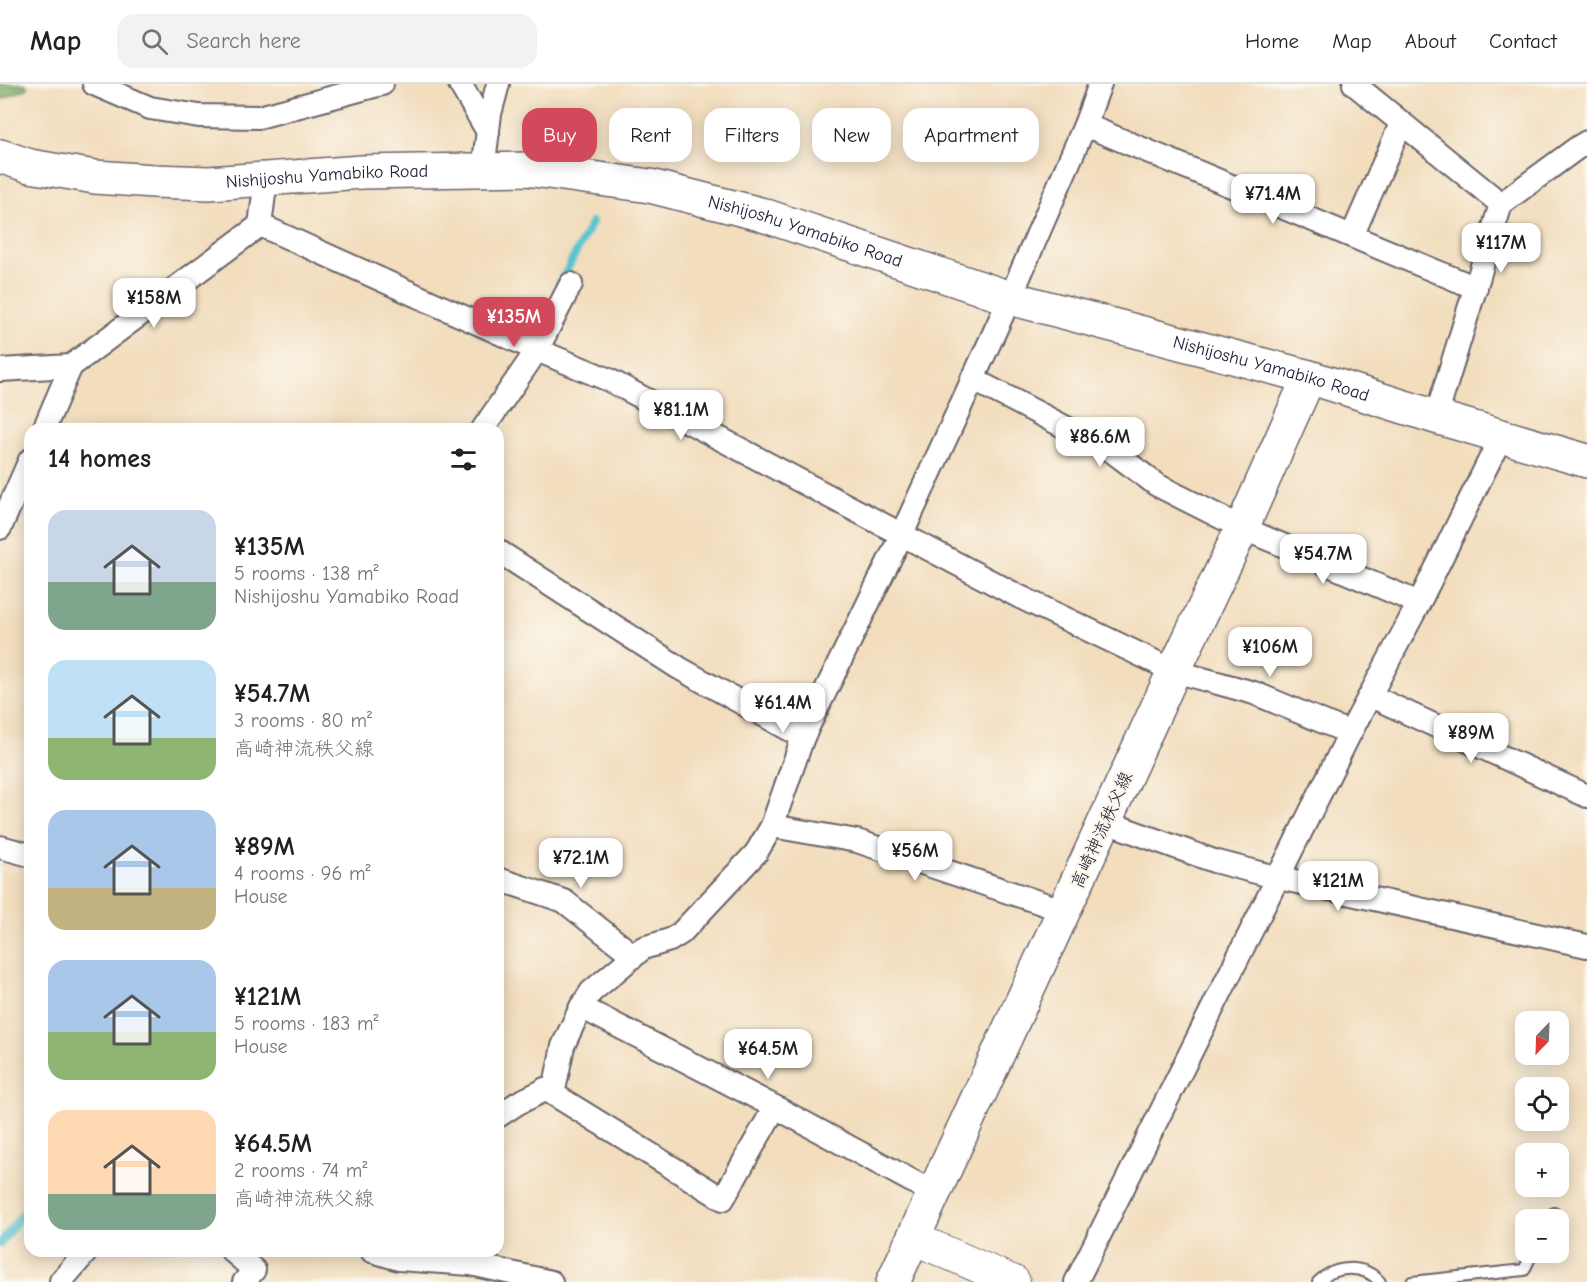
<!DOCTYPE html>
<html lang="en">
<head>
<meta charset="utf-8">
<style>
  :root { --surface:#fff; --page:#f2f2f2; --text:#202124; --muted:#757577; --line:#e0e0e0; --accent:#d1495b }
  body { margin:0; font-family:"Comic Neue","Klee One",sans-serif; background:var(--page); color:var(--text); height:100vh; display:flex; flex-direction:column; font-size:22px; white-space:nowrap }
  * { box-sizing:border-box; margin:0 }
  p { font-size:20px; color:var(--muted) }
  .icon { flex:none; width:33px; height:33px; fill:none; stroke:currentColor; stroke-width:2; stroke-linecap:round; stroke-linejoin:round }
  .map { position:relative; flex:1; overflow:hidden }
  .sheet { position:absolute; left:24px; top:339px; width:480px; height:834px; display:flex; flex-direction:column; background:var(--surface); border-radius:18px; box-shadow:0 3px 15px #0003 }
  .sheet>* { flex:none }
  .guide { position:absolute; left:522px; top:24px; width:570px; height:54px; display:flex; gap:12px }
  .needle { width:39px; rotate:203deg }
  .controls { position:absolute; left:1515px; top:927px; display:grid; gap:12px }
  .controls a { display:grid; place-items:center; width:54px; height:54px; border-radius:12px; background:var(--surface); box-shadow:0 3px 15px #0003; font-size:30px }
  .price { position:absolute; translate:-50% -51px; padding:0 14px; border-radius:12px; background:#fff; color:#222; font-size:20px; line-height:39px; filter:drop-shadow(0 2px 3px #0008) }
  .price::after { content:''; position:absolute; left:50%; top:36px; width:18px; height:14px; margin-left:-9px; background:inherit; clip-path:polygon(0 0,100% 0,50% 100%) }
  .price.active { background:var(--accent); color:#fff }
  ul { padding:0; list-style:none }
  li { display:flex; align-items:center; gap:18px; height:150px; padding:0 24px }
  li span { display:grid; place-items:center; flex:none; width:168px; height:120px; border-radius:18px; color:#555 }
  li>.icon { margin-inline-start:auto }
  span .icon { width:72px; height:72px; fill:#fffc; stroke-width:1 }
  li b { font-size:26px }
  h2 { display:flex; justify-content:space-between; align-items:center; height:72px; padding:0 24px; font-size:26px }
  .pill { padding:0 21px; border-radius:18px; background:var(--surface); box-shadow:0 3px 15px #0003; font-size:21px; line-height:54px }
  .pill.active { background:var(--accent); color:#fff }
  header { display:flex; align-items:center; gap:36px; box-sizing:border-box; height:84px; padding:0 30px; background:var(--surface); border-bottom:2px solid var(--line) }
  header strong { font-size:28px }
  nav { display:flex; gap:33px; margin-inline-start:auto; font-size:21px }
  .search { width:420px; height:54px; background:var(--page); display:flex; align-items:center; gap:15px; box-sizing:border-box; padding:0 21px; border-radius:18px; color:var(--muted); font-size:22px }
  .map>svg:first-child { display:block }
  .forest { fill:#78aa65; stroke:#4d6650; stroke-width:1.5 }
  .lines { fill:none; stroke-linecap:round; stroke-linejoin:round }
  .stream { stroke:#58c4d1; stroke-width:8 }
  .lane-casing { stroke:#6b6368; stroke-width:14 }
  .street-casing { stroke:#6b6368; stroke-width:26 }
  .secondary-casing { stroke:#6b6368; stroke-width:34 }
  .primary-casing { stroke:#6b6368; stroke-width:36 }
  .highway-casing { stroke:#6b6368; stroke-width:36 }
  .lane { stroke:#fff; stroke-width:10 }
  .street { stroke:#fff; stroke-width:22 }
  .secondary { stroke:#fff; stroke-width:32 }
  .primary { stroke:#fff; stroke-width:33 }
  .highway { stroke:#fff; stroke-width:33 }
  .labels { text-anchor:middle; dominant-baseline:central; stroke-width:5; stroke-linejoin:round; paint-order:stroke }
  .street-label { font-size:18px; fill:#22223b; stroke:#fbf7ec }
</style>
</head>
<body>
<header>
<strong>Map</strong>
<div class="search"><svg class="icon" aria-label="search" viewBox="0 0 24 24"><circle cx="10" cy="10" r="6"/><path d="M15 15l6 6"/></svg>Search here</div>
<nav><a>Home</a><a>Map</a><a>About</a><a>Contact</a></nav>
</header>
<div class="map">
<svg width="1587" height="1198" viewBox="0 0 1587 1198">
  <rect width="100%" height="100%" fill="#fbf7ec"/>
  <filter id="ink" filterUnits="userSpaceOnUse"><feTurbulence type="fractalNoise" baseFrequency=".0167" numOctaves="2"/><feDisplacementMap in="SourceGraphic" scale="12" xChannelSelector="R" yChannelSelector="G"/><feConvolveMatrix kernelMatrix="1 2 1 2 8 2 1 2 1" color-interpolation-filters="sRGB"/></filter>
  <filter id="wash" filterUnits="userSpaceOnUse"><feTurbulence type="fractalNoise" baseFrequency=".008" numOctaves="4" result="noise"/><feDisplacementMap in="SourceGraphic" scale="24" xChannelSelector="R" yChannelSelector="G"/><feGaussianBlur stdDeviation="1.35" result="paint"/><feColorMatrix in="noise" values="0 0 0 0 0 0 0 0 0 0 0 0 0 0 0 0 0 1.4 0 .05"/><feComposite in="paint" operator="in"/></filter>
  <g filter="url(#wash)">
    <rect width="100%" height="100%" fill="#f2ddbd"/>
    <!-- forest -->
    <path class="forest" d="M0 0H26L28 4 0 16Z"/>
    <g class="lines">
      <!-- stream -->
      <g class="stream">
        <path d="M560 199 592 138"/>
        <path d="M0 1160 30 1120"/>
      </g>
    </g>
  </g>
  <g filter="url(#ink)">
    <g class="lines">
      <defs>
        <g id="lane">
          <path d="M1551 1136 1554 1129"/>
          <path d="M1318 1198C1335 1181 1364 1180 1380 1198"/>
          <path d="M1412 1198 1524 1186 1533 1168"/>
        </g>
        <g id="street">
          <path d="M94 0 150 24 199 32 259 33 382 0"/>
          <path d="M460 0 488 48"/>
          <path d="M1354 0 1501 120"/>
          <path d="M1085 41 1476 204"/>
          <path d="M483 86 490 30 498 0"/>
          <path d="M266 95 260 141 537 266 609 296 1018 512 1174 587 1254 609 1350 649"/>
          <path d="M1352 152 1401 40"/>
          <path d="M0 286 71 282"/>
          <path d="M972 295 1113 368 1157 401 1242 444 1419 519"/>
          <path d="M1436 333 1501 120 1577 64 1587 58"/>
          <path d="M44 345 71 282 260 141"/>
          <path d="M483 345 537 266 571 200"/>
          <path d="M0 444 30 376"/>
          <path d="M498 467 679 584 803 653"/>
          <path d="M1371 612 1587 712"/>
          <path d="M1106 738 1214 777 1279 794 1587 862"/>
          <path d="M772 742 857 757 1065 827"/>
          <path d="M0 763 30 771"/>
          <path d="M498 795 564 817 634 872"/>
          <path d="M581 923 775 1023 934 1109"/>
          <path d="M545 1005 723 1115 775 1023"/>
          <path d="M498 1032 518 1019 555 1001 563 962 581 923 591 908 643 864 670 856 681 849 756 769 772 742 803 653 902 450 1010 214 1085 41 1100 0"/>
          <path d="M232 1167 254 1186 244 1198"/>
          <path d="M372 1167 399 1175 471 1180 551 1198"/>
          <path d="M63 1198 61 1197 87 1167"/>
          <path d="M1076 1198 1350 649 1419 519 1501 353"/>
        </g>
        <path id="secondary" d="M913 1154 1014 1198"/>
        <path id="primary" d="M893 1198 1174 587 1242 444 1309 293"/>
        <g id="highway">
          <path id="s1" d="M0 72 30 82 95 93 154 97 209 99 362 88 526 85 650 102 760 130 1010 214 1309 293 1436 333 1587 377"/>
        </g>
      </defs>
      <!-- lane casing -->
      <use href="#lane" class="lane-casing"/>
      <!-- street casing -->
      <use href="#street" class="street-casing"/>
      <!-- secondary casing -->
      <use href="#secondary" class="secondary-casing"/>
      <!-- primary casing -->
      <use href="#primary" class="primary-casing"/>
      <!-- highway casing -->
      <use href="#highway" class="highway-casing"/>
      <!-- lane -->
      <use href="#lane" class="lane"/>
      <!-- street -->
      <use href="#street" class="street"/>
      <!-- secondary -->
      <use href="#secondary" class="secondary"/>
      <!-- primary -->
      <use href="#primary" class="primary"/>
      <!-- highway -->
      <use href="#highway" class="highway"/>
    </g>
  </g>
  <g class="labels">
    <!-- street labels -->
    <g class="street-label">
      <text stroke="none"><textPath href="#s1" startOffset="330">Nishijoshu Yamabiko Road</textPath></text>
      <text stroke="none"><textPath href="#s1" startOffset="816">Nishijoshu Yamabiko Road</textPath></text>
      <text stroke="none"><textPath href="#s1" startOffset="1302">Nishijoshu Yamabiko Road</textPath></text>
      <text transform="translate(1102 746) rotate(-66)">高崎神流秩父線</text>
    </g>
  </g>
</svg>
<div class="controls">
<a><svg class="needle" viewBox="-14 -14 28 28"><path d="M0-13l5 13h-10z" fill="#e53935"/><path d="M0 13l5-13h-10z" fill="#757577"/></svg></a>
<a><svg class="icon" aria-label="locate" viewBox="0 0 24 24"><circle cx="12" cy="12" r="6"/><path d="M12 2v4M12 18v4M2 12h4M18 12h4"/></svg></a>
<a>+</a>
<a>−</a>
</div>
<b class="price" style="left:1273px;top:141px">¥71.4M</b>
<b class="price" style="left:1501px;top:190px">¥117M</b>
<b class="price" style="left:154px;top:245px">¥158M</b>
<b class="price active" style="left:514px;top:264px">¥135M</b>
<b class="price" style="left:681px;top:357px">¥81.1M</b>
<b class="price" style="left:1100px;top:384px">¥86.6M</b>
<b class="price" style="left:1323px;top:501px">¥54.7M</b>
<b class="price" style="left:1270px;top:594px">¥106M</b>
<b class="price" style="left:783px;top:650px">¥61.4M</b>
<b class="price" style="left:1471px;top:680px">¥89M</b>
<b class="price" style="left:915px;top:798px">¥56M</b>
<b class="price" style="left:581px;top:805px">¥72.1M</b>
<b class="price" style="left:1338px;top:828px">¥121M</b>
<b class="price" style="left:768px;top:996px">¥64.5M</b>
<div class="guide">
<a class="pill active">Buy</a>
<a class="pill">Rent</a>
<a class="pill">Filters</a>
<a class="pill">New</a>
<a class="pill">Apartment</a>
</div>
<section class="sheet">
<h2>14 homes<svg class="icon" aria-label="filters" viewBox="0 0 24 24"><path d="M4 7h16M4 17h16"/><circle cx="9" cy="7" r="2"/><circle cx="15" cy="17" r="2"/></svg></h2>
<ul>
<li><span style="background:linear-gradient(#c9d6e8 60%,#7fa58c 0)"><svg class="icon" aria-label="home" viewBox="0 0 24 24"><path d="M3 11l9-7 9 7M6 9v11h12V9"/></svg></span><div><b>¥135M</b><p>5 rooms · 138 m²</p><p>Nishijoshu Yamabiko Road</p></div></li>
<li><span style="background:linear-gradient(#bfe0f5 65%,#8fb573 0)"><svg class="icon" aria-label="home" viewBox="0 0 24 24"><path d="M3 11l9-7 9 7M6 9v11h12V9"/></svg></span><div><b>¥54.7M</b><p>3 rooms · 80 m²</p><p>高崎神流秩父線</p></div></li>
<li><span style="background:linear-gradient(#a9c7e8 65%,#c2b280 0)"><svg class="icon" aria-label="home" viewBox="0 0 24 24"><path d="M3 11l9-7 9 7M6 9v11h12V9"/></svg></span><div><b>¥89M</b><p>4 rooms · 96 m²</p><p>House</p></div></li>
<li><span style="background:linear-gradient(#a9c7e8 60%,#8fb573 0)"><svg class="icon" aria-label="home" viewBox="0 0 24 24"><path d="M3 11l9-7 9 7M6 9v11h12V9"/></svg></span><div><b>¥121M</b><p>5 rooms · 183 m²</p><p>House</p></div></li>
<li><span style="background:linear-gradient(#ffd9b3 70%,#7fa58c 0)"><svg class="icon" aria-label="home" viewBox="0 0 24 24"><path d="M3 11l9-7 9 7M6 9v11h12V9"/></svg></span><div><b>¥64.5M</b><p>2 rooms · 74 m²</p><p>高崎神流秩父線</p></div></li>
</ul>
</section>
</div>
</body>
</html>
